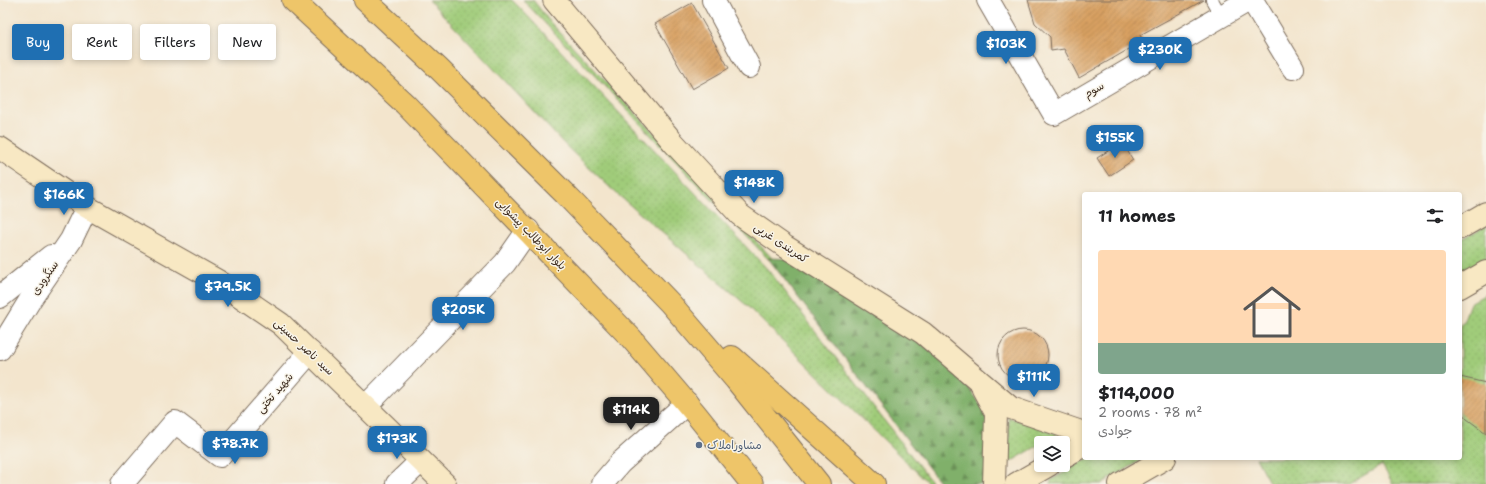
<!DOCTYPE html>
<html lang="en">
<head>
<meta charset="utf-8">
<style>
  :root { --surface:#fff; --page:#f2f2f2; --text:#202124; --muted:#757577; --accent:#1f6fb2 }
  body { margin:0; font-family:"Shantell Sans","Playpen Sans Arabic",sans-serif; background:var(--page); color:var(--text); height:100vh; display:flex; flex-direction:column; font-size:15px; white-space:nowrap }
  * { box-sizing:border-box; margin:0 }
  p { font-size:13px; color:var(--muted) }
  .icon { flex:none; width:22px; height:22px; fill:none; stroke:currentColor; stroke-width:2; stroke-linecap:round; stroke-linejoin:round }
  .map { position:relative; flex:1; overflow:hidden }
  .side { position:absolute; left:1082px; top:192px; width:380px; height:268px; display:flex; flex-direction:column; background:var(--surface); border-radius:4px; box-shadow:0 2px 6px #0003 }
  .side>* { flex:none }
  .banner { position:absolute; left:12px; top:24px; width:380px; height:36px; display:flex; gap:8px }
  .controls { position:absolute; left:1034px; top:436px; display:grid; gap:8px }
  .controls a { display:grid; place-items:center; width:36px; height:36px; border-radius:4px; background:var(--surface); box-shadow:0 2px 6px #0003; font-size:20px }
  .price { position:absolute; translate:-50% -34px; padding:0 9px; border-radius:8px; background:var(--accent); color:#fff; font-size:13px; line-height:26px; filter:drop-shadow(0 1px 2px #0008) }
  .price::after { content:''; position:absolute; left:50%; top:24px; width:12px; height:9px; margin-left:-6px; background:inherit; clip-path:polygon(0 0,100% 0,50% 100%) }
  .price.current { background:#222; color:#fff }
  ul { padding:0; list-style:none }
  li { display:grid; align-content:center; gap:8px; height:212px; padding:0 16px }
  li span { display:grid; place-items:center; height:124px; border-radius:4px; color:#555 }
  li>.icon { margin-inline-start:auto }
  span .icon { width:72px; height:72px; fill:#fffc; stroke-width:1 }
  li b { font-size:17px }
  h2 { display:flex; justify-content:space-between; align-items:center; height:48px; padding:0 16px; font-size:17px }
  .pill { padding:0 14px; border-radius:4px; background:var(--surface); box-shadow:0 2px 6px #0003; font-size:14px; line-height:36px }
  .pill.current { background:var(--accent); color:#fff }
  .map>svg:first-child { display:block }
  .grass { fill:url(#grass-dots); stroke:#6e7b4c }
  .forest { fill:url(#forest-firs); stroke:#5e6d44 }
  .building { fill:url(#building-hatch) }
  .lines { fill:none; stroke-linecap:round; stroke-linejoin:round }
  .lane-casing { stroke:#7b6b5b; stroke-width:14 }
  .street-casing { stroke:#7b6b5b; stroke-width:24 }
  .secondary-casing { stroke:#7b6b5b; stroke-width:24 }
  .highway-casing { stroke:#7b6b5b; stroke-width:24 }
  .lane { stroke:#fff; stroke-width:12 }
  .street { stroke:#fff; stroke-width:22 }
  .secondary { stroke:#f8e8c3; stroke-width:22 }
  .highway { stroke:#eec569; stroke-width:22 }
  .service-dot { fill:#5c6f8a; stroke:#f7f3e8; stroke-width:1.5 }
  .labels { text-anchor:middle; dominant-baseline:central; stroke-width:3; stroke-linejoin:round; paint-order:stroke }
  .street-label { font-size:11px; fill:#3b2a1e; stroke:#f7f3e8 }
  .service-label { font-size:11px; fill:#4e5e75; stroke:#f7f3e8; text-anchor:start }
</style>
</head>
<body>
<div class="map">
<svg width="1486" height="484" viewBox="0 0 1486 484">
  <defs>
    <pattern id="grass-dots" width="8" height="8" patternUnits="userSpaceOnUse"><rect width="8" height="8" fill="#a0cc7a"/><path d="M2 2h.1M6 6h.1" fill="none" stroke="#8baf69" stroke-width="1.8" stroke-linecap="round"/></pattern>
    <pattern id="forest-firs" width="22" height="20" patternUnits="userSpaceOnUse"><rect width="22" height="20" fill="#80b06a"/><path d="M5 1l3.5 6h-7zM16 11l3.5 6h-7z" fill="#6a8f57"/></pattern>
    <pattern id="building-hatch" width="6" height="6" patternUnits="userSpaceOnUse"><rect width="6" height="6" fill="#d8a062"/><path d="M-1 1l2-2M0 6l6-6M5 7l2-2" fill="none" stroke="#b08350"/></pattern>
  </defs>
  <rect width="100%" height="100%" fill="#f7f3e8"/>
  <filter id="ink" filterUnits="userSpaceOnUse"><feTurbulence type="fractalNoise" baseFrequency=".025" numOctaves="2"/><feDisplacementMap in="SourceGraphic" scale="8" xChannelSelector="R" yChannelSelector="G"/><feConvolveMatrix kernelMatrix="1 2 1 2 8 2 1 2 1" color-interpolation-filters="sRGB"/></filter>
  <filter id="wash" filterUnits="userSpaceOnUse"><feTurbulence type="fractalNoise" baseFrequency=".012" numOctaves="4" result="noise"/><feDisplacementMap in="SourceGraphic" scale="16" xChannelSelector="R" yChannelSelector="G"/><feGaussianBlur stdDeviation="0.9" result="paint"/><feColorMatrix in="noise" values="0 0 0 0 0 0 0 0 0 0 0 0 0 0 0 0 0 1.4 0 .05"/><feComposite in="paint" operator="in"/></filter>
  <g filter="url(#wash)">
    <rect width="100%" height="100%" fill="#f3e5cd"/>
    <!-- grass -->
    <g class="grass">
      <path d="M429 0H512L518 6 770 272 933 484H929L745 304 616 193 567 147Z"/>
      <path d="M523 0H533L550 22 772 258 769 260Z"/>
      <path d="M1486 225V259L1460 275V241Z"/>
      <path d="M1486 294V484H1393L1382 465 1349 484H1270L1256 458H1460V324L1463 322 1470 303Z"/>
      <path d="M1008 417 1058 434 1041 443V444L1010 462Z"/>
      <path d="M1089 458H1145L1101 484H1050L1051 480Z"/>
    </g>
    <!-- forest -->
    <path class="forest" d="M768 258 794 259 916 338 965 382 988 415 986 484H941Z"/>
    <g id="blocks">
      <!-- building -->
      <g class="building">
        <path d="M1028 0H1204L1140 35 1143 41 1079 78 1064 49 1051 51 1050 37 1035 23Z"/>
        <path d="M692 3 729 68 692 89 655 24Z"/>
        <path d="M1122 142 1133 160 1109 176 1097 158Z"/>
        <circle cx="1023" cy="355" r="25"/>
        <path d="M1460 377 1486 383V433L1467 419 1460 411Z"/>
      </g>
    </g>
  </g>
  <g filter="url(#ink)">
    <use href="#blocks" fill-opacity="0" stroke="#7b6b5b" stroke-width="1"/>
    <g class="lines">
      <defs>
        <path id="lane" d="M1212 0 1221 16"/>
        <g id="street">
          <path d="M713 0 749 67"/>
          <path d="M988 0 1054 114 1249 0"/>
          <path d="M1252 0 1293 68"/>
          <path d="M0 297 51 256"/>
          <path d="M0 349 32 297 71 240 87 207"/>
          <path d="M366 406 505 263 528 230"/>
          <path d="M122 484 175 422 220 456 310 352"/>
          <path d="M397 484 421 461"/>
          <path d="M602 484 620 463 687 403"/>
        </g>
        <g id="secondary">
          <path d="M554 0 673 142 740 215 786 247 923 333 1011 408 1084 433"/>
          <path d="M0 148 87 207 218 281 281 324 445 484"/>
          <path d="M1460 228 1486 213"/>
          <path d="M1460 287 1486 272"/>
          <path d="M983 389 996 413 994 484"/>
          <path d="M1063 457 1084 445"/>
          <path d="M1016 484 1049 465"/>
          <path d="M1120 484 1165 458"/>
        </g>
        <g id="highway">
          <path d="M293 0 405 104 631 338 695 413 752 484"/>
          <path d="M365 0 439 69 565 194 670 303 736 380 819 484"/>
          <path d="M732 357 874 484"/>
        </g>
      </defs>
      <!-- lane casing -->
      <use href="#lane" class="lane-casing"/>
      <!-- street casing -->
      <use href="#street" class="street-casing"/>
      <!-- secondary casing -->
      <use href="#secondary" class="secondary-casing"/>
      <!-- highway casing -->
      <use href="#highway" class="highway-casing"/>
      <!-- lane -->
      <use href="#lane" class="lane"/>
      <!-- street -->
      <use href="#street" class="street"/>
      <!-- secondary -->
      <use href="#secondary" class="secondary"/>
      <!-- highway -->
      <use href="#highway" class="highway"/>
    </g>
  </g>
  <!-- markers -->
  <circle class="service-dot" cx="699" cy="445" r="4"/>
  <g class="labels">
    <!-- street labels -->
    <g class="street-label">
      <text transform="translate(1094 90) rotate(-30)">سوم</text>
      <text transform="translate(531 234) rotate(46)">بلوار ابوطالب پیشوایی</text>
      <text transform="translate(781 243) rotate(34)">کمربندی غربی</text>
      <text transform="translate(45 278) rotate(-56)">سنگرودی</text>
      <text transform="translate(304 347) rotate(43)">سید ناصر حسینی</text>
      <text transform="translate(275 393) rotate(-49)">شهید تختی</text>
    </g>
    <!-- service labels -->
    <g class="service-label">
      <text x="707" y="445">مشاوراملاک</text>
    </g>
  </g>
</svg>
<div class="controls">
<a><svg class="icon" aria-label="layers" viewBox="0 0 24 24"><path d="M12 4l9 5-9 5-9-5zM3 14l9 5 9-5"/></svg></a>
</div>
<b class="price" style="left:1006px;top:65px">$103K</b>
<b class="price" style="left:1160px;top:71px">$230K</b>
<b class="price" style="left:1115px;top:159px">$155K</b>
<b class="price" style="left:754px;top:204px">$148K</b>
<b class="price" style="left:64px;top:216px">$166K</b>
<b class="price" style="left:228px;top:308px">$79.5K</b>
<b class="price" style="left:463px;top:331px">$205K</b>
<b class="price" style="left:1034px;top:398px">$111K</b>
<b class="price current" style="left:631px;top:431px">$114K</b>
<b class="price" style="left:397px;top:460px">$173K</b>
<b class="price" style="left:235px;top:465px">$78.7K</b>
<div class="banner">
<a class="pill current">Buy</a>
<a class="pill">Rent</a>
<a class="pill">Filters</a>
<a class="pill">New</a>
</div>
<section class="side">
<h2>11 homes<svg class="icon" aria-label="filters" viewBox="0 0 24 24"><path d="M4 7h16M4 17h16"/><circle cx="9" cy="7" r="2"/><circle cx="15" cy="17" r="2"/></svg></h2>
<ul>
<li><span style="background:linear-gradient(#ffd9b3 75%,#7fa58c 0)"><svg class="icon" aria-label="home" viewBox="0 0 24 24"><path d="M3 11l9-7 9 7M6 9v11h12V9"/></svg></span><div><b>$114,000</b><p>2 rooms · 78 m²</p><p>جوادی</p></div></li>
</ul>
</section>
</div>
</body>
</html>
